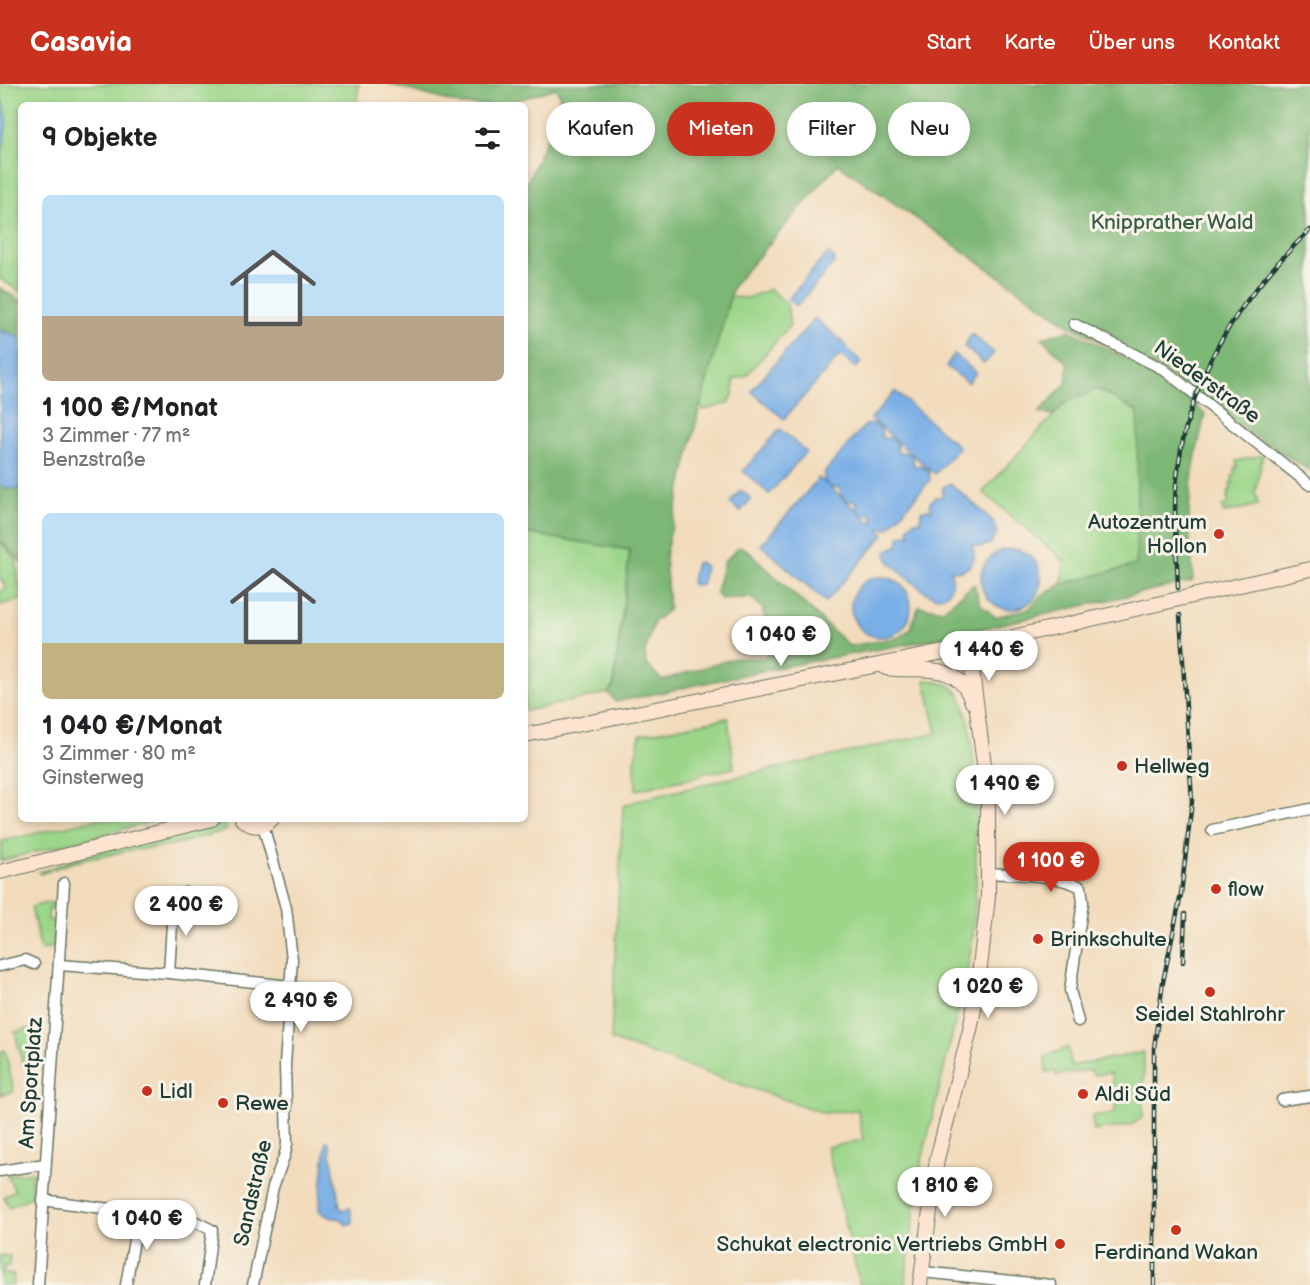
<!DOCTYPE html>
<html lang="de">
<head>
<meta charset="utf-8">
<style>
  :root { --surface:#fff; --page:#f6f6f6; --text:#202124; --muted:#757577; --accent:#c8321e }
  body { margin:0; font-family:"Balsamiq Sans",sans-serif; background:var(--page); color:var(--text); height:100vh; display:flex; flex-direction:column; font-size:22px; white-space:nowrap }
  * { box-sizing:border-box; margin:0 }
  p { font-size:20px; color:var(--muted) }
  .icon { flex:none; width:33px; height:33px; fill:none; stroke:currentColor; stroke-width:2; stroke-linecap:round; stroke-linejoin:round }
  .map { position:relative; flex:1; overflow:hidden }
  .panel { position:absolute; left:18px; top:18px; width:510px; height:720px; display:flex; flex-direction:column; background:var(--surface); border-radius:9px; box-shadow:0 3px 9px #0003 }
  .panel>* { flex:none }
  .top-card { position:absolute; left:546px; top:18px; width:570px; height:54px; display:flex; gap:12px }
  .price { position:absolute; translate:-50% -51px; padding:0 14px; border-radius:21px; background:#fff; color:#222; font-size:20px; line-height:39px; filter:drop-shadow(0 2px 3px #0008) }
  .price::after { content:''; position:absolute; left:50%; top:36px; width:18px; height:14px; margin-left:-9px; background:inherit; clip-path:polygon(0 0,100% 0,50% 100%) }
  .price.active { background:var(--accent); color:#fff }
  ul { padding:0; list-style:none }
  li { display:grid; align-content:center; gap:12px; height:318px; padding:0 24px }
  li span { display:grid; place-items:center; height:186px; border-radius:9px; color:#555 }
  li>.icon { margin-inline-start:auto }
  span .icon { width:108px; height:108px; fill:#fffc; stroke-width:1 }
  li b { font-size:26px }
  h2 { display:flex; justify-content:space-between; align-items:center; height:72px; padding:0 24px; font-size:26px }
  .tag { padding:0 21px; border-radius:27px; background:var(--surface); box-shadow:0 3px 9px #0003; font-size:21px; line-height:54px }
  .tag.active { background:var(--accent); color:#fff }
  header { display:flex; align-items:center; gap:36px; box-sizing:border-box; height:84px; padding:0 30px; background:var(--accent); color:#fff }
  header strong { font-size:28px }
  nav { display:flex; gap:33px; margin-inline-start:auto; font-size:21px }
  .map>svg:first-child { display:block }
  .green { fill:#9cd689; stroke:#5e8a5e; stroke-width:1.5 }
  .forest { fill:#7db775; stroke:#4e7a54; stroke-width:1.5 }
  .water { fill:#79afe7; stroke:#4c768e; stroke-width:1.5 }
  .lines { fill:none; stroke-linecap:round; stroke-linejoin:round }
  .street-casing { stroke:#697463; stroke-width:13 }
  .secondary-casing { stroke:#697463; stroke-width:16 }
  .street { stroke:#fff; stroke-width:10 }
  .secondary { stroke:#fde4d1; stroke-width:14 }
  .rail-casing { stroke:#1f3d34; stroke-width:4.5 }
  .rail { stroke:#f7f3e8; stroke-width:2; stroke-dasharray:7; stroke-linecap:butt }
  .poi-dot { fill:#c8321e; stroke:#f7f3e8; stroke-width:2 }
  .labels { text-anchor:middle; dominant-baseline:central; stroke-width:6; stroke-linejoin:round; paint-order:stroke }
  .park-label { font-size:21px; fill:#385c45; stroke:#f7f3e8 }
  .street-label { font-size:21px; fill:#1f3d34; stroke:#f7f3e8 }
  .poi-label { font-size:21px; fill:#1f3d34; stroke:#f7f3e8; text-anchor:start }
</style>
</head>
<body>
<header>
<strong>Casavia</strong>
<nav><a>Start</a><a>Karte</a><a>Über uns</a><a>Kontakt</a></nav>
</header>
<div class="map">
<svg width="1310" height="1201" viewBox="0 0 1310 1201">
  <rect width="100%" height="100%" fill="#f7f3e8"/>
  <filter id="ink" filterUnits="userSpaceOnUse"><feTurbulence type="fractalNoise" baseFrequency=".0167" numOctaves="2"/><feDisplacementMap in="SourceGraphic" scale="12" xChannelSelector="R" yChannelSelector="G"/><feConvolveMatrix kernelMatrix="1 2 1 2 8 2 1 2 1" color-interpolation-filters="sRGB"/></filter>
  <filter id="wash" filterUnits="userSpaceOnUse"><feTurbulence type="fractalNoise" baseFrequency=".008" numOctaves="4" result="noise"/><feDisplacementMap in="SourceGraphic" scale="24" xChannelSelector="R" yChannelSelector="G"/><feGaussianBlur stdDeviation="1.35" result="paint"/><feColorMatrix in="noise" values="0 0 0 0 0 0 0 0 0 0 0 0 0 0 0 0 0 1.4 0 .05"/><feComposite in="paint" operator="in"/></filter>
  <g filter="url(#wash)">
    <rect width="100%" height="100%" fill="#f2dbbb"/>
    <!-- green -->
    <g class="green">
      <path d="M0 0H359L356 21H21V208L0 195Z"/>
      <path d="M770 205 787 220 790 241 745 293 734 295 733 311 729 319 704 326 700 322 730 213 748 214Z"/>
      <path d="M1098 305 1138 328 1137 481 1062 500 1064 477 983 408 1066 318Z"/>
      <path d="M1263 371 1255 408 1258 421 1224 429 1222 422 1228 420 1227 414 1229 413 1228 407 1231 406 1230 399 1233 398 1232 392 1235 391 1234 384 1237 383 1236 377Z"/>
      <path d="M525 449 630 466 613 602 608 609 525 627Z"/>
      <path d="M0 458 16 475 21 516 0 521V507L6 503 0 494Z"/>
      <path d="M925 596H930L951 602 960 611 969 639 976 701V803L973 851 966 894 920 1084 905 1201H860L827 1063 863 1056 858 1026 824 1029 611 956 623 722 640 716 727 695 937 649Z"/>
      <path d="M728 634 734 684 711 689 708 687 702 689 700 692 636 706 635 676 640 651Z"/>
      <path d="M97 735H163L0 777 2 757Z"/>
      <path d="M226 739V747L168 762 126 767 71 779 40 790 39 788C99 765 164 750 226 739Z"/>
      <path d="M51 818 54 821V824H49L48 836 55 837 53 863 41 866 31 823Z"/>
      <path d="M31 944 35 962 31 964 34 978 23 981 15 948Z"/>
      <path d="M1068 963 1071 982 1144 968 1143 1033C1127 1047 1114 1042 1094 1047L1092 1032 1115 1029 1116 1020 1111 989 1093 991 1091 986 1056 991 1055 987 1046 988 1045 973Z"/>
      <path d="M5 966 14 1008 0 1011V968Z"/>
      <path d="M34 1088 37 1092H31V1113L9 1123 4 1112 15 1107 7 1091Z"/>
      <path d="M0 1171 10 1172 9 1182H4V1190L14 1191 13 1201H0Z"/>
    </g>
    <!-- forest -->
    <g class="forest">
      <path d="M388 0H471L488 4 501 0H1310V387L1250 349 1163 288 1072 243 838 80 733 202 700 322 665 472 669 525 654 538 645 567 646 580 662 596 735 574H764L773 563 762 524 752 514 721 515 716 508 724 478 739 463 746 465 849 562 898 554 910 545 919 522 943 526 974 500 980 520 995 533 1029 525 1040 513 1062 500 1136 481 1138 328 1098 305 1066 318 1053 331 1039 329 1066 299 1068 280 1042 254 1069 246 1158 290 1179 305 1205 331C1196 366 1188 405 1189 441 1190 460 1192 479 1193 497L935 555 786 582 616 618 608 609 614 602 630 466 525 449V104L552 41 560 11 555 4 503 21H462Z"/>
      <path d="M0 204 21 217V255L17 252 0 246Z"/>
      <path d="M0 402 9 405H21V478L0 456Z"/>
    </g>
    <!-- water -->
    <g class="water">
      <path d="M0 10 7 34 0 84Z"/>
      <path d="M829 170 835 175 833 178 834 179 797 222 788 215 825 172Z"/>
      <path d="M815 234 847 262 846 264 862 278 856 284 840 271 784 335 751 307Z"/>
      <path d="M0 246 18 252 21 255V405H9L0 402Z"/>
      <path d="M972 250 994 269 985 279H983L964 262Z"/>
      <path d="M954 270 976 289 968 299 946 282Z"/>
      <path d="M895 307 959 363 935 390 871 335Z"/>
      <path d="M874 340 881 345 882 354H890L897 359 898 369 906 368 913 373 914 382H922L929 387 930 396 888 445H879L884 451 826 518 761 461 819 394 873 440 872 431H863L857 426 856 417H848L841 411 840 403 831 404 824 397V389L865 341Z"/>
      <path d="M780 345 806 368 769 410 743 387Z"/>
      <path d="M949 400 952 401 993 437 997 449 990 460 980 463 972 461C979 478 967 490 950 486 956 499 949 519 931 511 923 508 896 484 889 477 886 473 887 473 886 468L893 463 898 462 899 453 905 450 910 451 908 443 914 437H920L921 427 927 425 931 426 930 418 936 413H942L943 403Z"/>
      <path d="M741 406 751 415 740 428 730 419Z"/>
      <circle cx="1011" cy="495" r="30"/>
      <path d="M699 478 705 482 702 500 693 501 691 498 696 479Z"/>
      <circle cx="881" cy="523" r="30"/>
      <path d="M326 1057 329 1058 340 1123 341 1126 350 1124 353 1139 346 1141 342 1135C333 1134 326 1134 319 1126Z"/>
    </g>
  </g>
  <g filter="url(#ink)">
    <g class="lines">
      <defs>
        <g id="street">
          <path d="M1074 240 1163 285 1310 401"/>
          <path d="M1212 746 1310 725"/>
          <path d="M989 789C1017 791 1057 790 1081 803L1083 818 1070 906 1078 937"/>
          <path d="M59 881 169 889 291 902"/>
          <path d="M0 882 25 876 34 880"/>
          <path d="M169 889 173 823 185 809"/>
          <path d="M1282 1016 1310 1012"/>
          <path d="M0 1087 45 1080"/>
          <path d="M43 1116 192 1136 212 1146 205 1201"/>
          <path d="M922 1188 1051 1201"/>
          <path d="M38 1201 64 799"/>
          <path d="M126 1201 139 1128"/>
          <path d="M253 1201 273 1103 285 1070 287 1060 285 981 292 875 286 824 263 741"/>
        </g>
        <g id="secondary">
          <path d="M886 584C920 589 958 575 972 618"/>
          <path d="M525 651 969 563 1310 485"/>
          <path d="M242 735C252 744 263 744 272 735"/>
          <path d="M0 788 212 735"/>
          <path d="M920 1201 937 1075 970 946 977 909 988 813V712L969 563"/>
        </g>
      </defs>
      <!-- street casing -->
      <use href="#street" class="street-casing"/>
      <!-- secondary casing -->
      <use href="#secondary" class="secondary-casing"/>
      <!-- street -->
      <use href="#street" class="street"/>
      <!-- secondary -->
      <use href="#secondary" class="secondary"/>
      <defs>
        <g id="rail">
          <path d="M1178 504C1177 470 1173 436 1176 403 1185 296 1235 218 1310 146"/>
          <path d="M1183 878 1185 830"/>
          <path d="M1154 1201V964L1163 898 1181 810 1192 717 1180 531"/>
        </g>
      </defs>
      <!-- rail casing -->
      <use href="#rail" class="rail-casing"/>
      <!-- rail -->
      <use href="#rail" class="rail"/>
    </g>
  </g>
  <!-- markers -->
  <g class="poi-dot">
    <circle cx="1219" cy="450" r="6"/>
    <circle cx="1122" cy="682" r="6"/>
    <circle cx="1216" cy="805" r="6"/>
    <circle cx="1038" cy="855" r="6"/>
    <circle cx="1210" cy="908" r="6"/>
    <circle cx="147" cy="1007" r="6"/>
    <circle cx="1083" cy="1010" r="6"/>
    <circle cx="223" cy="1019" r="6"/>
    <circle cx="1176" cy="1146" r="6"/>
    <circle cx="1060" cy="1160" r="6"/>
  </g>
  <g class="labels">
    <!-- park labels -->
    <g class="park-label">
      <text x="1172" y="138">Knipprather Wald</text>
    </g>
    <!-- street labels -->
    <g class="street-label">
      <text transform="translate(1207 298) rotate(36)">Niederstraße</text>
      <text transform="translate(31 999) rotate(-86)">Am Sportplatz</text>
      <text transform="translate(253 1109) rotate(-77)">Sandstraße</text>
    </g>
    <!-- poi labels -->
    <g class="poi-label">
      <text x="1207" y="438" text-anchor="end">Autozentrum<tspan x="1207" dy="24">Hollon</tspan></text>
      <text x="1134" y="682">Hellweg</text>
      <text x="1228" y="805">flow</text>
      <text x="1050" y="855">Brinkschulte</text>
      <text x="1210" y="930" text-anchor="middle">Seidel Stahlrohr</text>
      <text x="159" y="1007">Lidl</text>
      <text x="1095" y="1010">Aldi Süd</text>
      <text x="235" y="1019">Rewe</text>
      <text x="1048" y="1160" text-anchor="end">Schukat electronic Vertriebs GmbH</text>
      <text x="1176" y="1168" text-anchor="middle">Ferdinand Wakan</text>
    </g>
  </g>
</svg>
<b class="price" style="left:781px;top:583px">1 040 €</b>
<b class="price" style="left:989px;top:598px">1 440 €</b>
<b class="price" style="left:1005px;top:732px">1 490 €</b>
<b class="price active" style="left:1051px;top:809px">1 100 €</b>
<b class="price" style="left:186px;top:853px">2 400 €</b>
<b class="price" style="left:988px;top:935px">1 020 €</b>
<b class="price" style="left:301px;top:949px">2 490 €</b>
<b class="price" style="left:945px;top:1134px">1 810 €</b>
<b class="price" style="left:147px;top:1167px">1 040 €</b>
<div class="top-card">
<a class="tag">Kaufen</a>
<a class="tag active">Mieten</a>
<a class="tag">Filter</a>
<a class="tag">Neu</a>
</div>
<section class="panel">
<h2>9 Objekte<svg class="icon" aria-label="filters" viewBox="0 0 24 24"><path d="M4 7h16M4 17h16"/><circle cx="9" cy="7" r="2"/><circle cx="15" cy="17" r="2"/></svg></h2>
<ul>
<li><span style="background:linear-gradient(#bfe0f5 65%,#b9a48a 0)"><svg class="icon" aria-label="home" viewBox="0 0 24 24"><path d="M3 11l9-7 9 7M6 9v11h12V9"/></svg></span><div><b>1 100 €/Monat</b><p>3 Zimmer · 77 m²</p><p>Benzstraße</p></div></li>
<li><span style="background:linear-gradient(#bfe0f5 70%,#c2b280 0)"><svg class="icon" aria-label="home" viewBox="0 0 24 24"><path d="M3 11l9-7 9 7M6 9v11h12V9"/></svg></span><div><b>1 040 €/Monat</b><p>3 Zimmer · 80 m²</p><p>Ginsterweg</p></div></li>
</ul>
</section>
</div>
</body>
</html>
